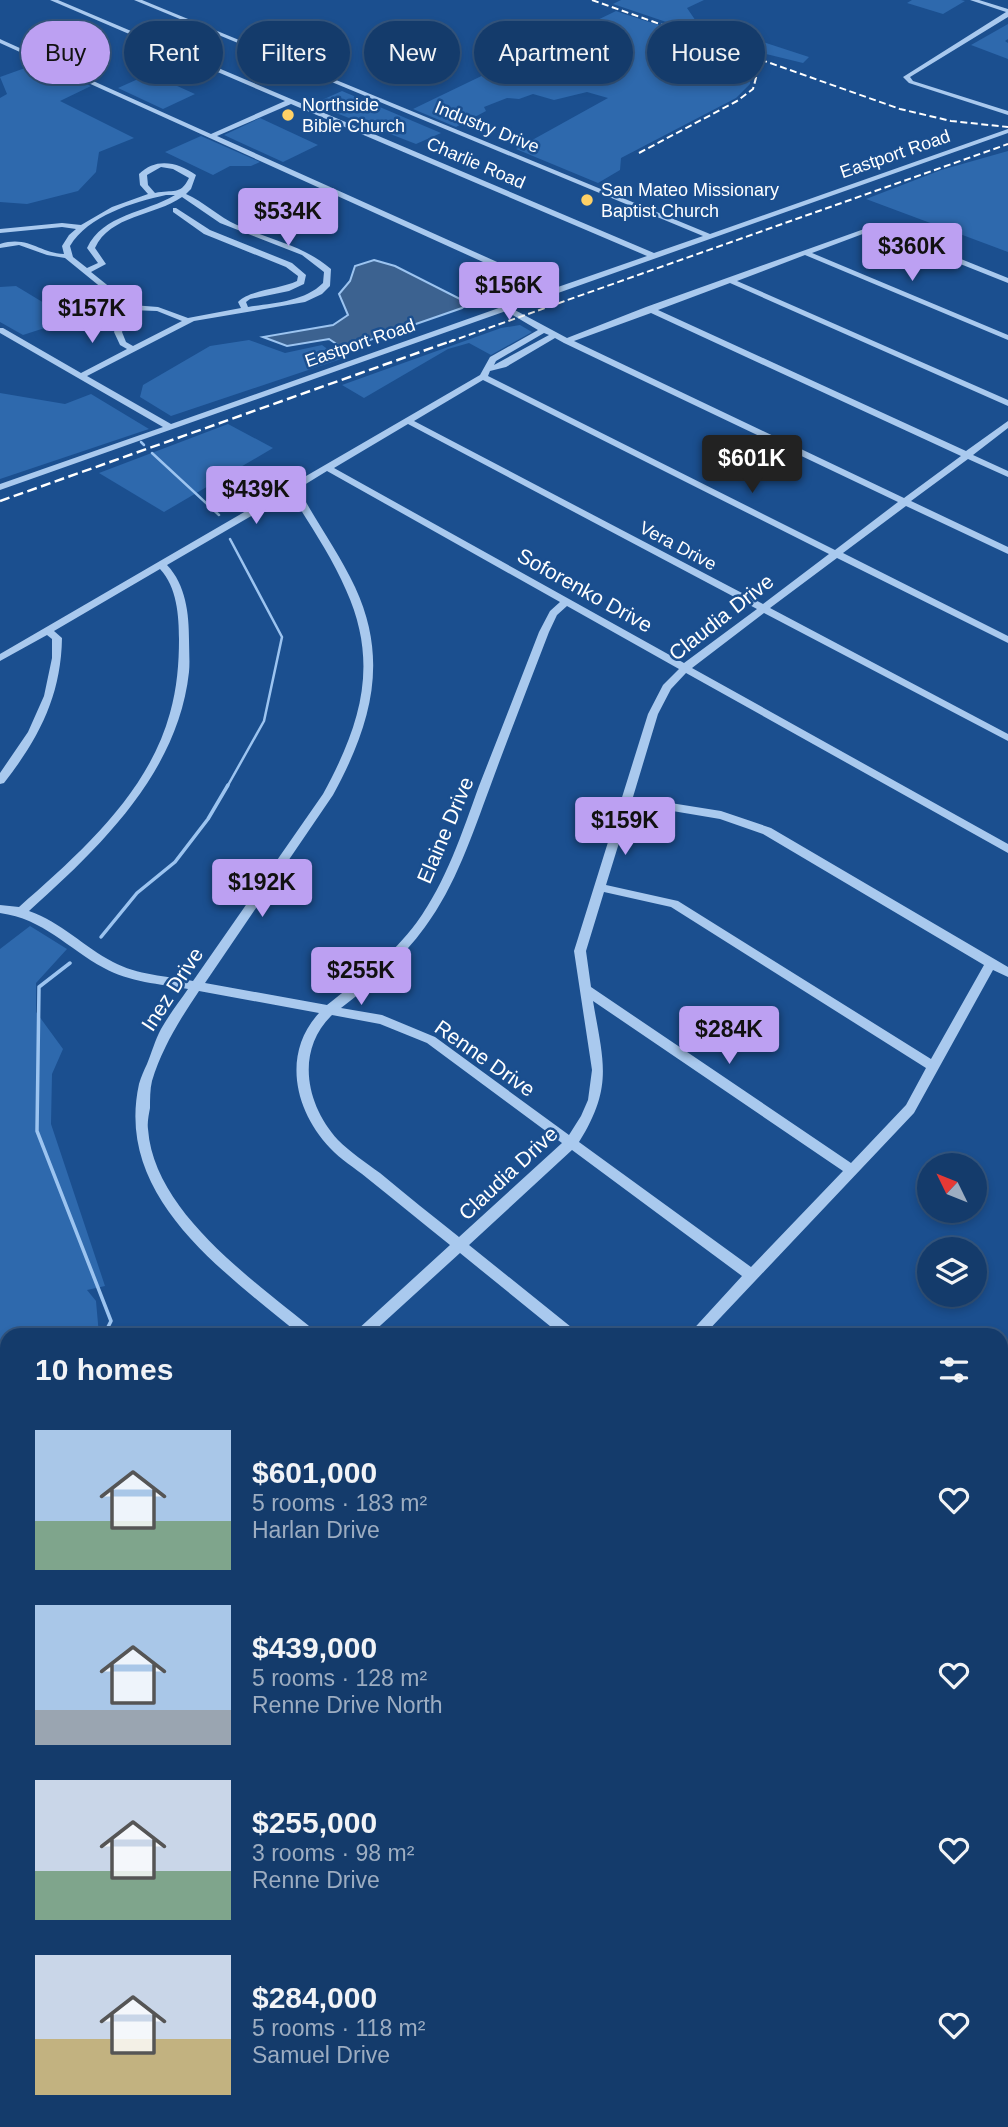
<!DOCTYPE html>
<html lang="en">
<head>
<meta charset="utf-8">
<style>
  :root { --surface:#143b6b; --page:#214673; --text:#f1f3f6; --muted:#9dadc1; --line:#33557e; --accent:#bca0f2 }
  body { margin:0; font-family:Arial,sans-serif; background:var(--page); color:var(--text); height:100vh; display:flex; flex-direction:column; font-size:26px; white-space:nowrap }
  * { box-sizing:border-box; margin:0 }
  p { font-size:23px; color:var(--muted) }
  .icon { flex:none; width:38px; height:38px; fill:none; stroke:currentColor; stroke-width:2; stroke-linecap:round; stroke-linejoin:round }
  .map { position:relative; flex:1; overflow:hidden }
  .details { position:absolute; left:0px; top:1328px; width:1008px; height:800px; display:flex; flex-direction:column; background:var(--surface); border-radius:21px 21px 0 0; box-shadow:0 4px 10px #0003,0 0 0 2px var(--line) }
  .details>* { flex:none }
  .guide { position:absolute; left:21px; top:21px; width:966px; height:63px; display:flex; gap:14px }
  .needle { width:46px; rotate:313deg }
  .controls { position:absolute; left:917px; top:1153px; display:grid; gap:14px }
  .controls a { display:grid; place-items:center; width:70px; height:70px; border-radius:50%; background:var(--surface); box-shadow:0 4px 10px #0003,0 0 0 2px var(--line); font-size:35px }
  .price { position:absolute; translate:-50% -60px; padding:0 16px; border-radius:7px; background:var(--accent); color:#111; font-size:23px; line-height:46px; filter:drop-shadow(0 2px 4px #0008) }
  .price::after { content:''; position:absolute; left:50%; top:42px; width:21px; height:16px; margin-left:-10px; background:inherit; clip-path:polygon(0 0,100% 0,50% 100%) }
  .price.on { background:#222; color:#fff }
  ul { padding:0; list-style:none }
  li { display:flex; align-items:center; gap:21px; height:175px; padding:0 35px }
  li span { display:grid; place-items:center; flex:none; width:196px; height:140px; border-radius:0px; color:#555 }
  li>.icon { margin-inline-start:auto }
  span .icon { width:84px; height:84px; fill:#fffc; stroke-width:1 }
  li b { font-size:30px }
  h2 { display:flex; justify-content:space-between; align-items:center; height:84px; padding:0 35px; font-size:30px }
  .tag { padding:0 24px; border-radius:32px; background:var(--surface); box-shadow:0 4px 10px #0003,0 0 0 2px var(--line); font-size:24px; line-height:63px }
  .tag.on { background:var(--accent); color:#111 }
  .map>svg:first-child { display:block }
  .green { fill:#2e69ad }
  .water { fill:#3c6290; stroke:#9cc4f0; stroke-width:2 }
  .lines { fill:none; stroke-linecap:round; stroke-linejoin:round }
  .stream-far2 { stroke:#9cc4f0; stroke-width:2.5 }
  .stream-far1 { stroke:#9cc4f0; stroke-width:3.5 }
  .stream { stroke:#9cc4f0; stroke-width:4.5 }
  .minor { fill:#a9c9ee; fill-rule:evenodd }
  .rail-far1 { stroke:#fff; stroke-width:2; stroke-dasharray:7 3.5; stroke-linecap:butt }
  .rail { stroke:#fff; stroke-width:2.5; stroke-dasharray:10 4.5; stroke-linecap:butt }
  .poi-dot { fill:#ffd166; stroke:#1b4f8f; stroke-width:2.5 }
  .labels { text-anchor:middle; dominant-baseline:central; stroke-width:5; stroke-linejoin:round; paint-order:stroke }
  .far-poi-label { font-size:18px; fill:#fff; stroke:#1b4f8f; text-anchor:start }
  .far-street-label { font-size:18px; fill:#fff; stroke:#1b4f8f }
  .street-label { font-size:21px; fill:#fff; stroke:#1b4f8f }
</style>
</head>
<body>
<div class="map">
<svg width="1008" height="2127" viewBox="0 0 1008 2127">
  <rect width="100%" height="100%" fill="#1b4f8f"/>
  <!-- green -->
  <g class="green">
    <path d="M621 0H704L687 8 700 27 730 40 754 43 763 42 809 57 803 63 746 49 613 4Z"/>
    <path d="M912 0H961L965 1 943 14 907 3Z"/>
    <path d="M616 11C661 27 715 38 751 70L750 84 736 98 621 158 620 170 598 183 516 149 608 98 587 92 554 100 533 94 519 99 507 98 484 107 486 111 456 127 413 109Z"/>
    <path d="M1008 24V39L1005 41 1008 43V59L971 45Z"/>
    <path d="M313 29 326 33V41L300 61 242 38 275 31Z"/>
    <path d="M170 56 182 61 158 72 155 76 195 94 163 109 118 88 147 75 137 69Z"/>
    <path d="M39 63 91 86 60 101 134 138 99 152 96 172 78 191 27 204 0 202V98L7 94 0 77Z"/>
    <path d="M342 91 441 133 416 144 313 104Z"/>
    <path d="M260 118 318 145 283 162 224 135Z"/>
    <path d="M201 136 260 162 251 166H230L213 175 165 152Z"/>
    <path d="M1008 151V252L866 199 941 170Z"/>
    <path d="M16 286 54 309 57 324 23 335 0 322V287Z"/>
    <path d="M520 325 532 332 491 355 469 343 448 349 364 398 342 385 501 328Z"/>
    <path d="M249 340 285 353 322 345 341 359 171 416 140 397 143 385 210 346Z"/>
    <path d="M0 393 65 404 91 394 149 429 0 479Z"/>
    <path d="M228 424 273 448 164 512 99 473Z"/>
    <path d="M30 926 67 949 36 983V1012L63 1049 52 1074 51 1124 105 1286 87 1290 96 1301 99 1335H7V1484L0 1451V949Z"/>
    <path d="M1008 1638V1730L1001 1738V1640Z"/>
    <path d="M178 2121H900L901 2127H169Z"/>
  </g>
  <!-- water -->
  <g class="water">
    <path d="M374 260 395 266 468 303 462 308 344 349 329 339 287 346 263 337 333 325 348 315 339 294 350 281 355 266Z"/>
    <path d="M1008 1730V2127H901L900 2121H1001V1738Z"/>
  </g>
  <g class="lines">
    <!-- stream-far2 -->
    <g class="stream-far2">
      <path d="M141 442 144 445"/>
      <path d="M152 453 219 515"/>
      <path d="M227 787 264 721 282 637 230 539"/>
    </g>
    <!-- stream-far1 -->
    <g class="stream-far1">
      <path d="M101 937 137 893 175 862 208 819 228 785"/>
      <path d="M70 963 39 987 37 1131 111 1321 104 1335"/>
    </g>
    <!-- stream -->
    <g class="stream">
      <path d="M293 2121V2127"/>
      <path d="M362 2127 368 2121"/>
    </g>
    <!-- minor -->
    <g class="minor">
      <path d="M50 0H58L654 253 703 236 134 0H142L710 234 1008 129V133L513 309 567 338 646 307 867 228 889 230 1008 278V283L885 234 868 232 812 253 1008 335V340L805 255 737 281 1008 400V406L730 283 658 310 966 451 1008 421V428L973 455 1008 471V477L968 459 911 501 1008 547V554L906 506 843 553 1008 636V643L837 558 770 608 1008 734V741L764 613 692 668 1008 844V853L686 673 671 689 658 714 633 797 721 811 771 828 1008 967V977L993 970 914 1113 704 1335H688L742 1276 572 1150 469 1245 576 1331 578 1335H561L460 1253 370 1335H354L356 1331 450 1245C422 1223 395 1200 367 1178 355 1168 340 1159 330 1148 294 1110 282 1053 319 1013L199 991C180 1019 162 1048 152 1081 150 1089 150 1099 150 1108 149 1114 147 1122 148 1129 154 1213 255 1281 315 1331L317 1335H300C225 1272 114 1198 139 1084 141 1077 144 1070 147 1064 152 1052 155 1040 161 1029 169 1015 179 1002 188 989 160 984 129 982 104 968 67 948 44 919 0 913V905L19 907C79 854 148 794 170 713 177 688 179 664 179 639 179 616 177 587 160 569L54 631 62 638C61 696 39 738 4 783L0 784V773L28 732 44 696 52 658V639L47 635 0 661V654L480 375 490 357 538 330 506 311 0 490V484L163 427 0 333V328H3L81 373 127 349 120 345 114 332 124 306 65 258 47 255 19 245 0 248V244C28 235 39 253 64 254L62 246 69 235 76 229 62 227 0 233V229L62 223 81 225 112 207 148 194 140 185 139 174C156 157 178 162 196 175L191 189 186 194C204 202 219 217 237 225 270 240 303 245 331 269L330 286 322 294 305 302 194 321 87 376 171 424 547 291 0 43V39L2 40 211 134 285 101ZM291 104 647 256 555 288 217 136ZM161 167 173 169 189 178C180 196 173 189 155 193L148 185 147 175ZM166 195H175C145 213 103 214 87 248L98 263 87 268 73 257 70 246C88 216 133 202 166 195ZM182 197 220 223 302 255 324 272 323 283C304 302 273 303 248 307L246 302 250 299 289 291 304 284 306 275 292 263 210 230 176 208H173V212L204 234 286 267 298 276 297 281C280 289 249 290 238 302L241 308 188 318 158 307 132 305 91 272 106 264 95 248C110 215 155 216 182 197ZM130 310 157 311 182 321 133 346 126 342 122 332ZM651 313 961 456 904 498 574 341ZM544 333 549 335 494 365 496 361ZM555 338 564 343 898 502 835 550 488 376 490 371 506 367ZM483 380 829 554 763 604 414 421ZM408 424 757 609 684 663 334 468ZM327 471 560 602 550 611 539 632C519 684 499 735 479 786 462 833 446 882 417 922 392 956 360 979 327 1005L205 983 333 795C370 727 390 662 355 587 340 555 319 526 302 495L296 490ZM289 494 293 497C311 527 332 557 346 590 380 665 360 726 323 794L193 981C167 976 137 975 113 962 84 947 61 922 29 911 100 847 178 773 189 672 190 662 189 651 189 640 189 614 186 585 167 565ZM567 606 679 669 663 685 648 714 574 951 592 1070 588 1100 581 1116 569 1135 435 1037 382 1015 341 1008C372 984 402 959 425 927 456 885 472 835 490 787 509 735 529 684 549 632L557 615ZM631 804 720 819 763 834 984 965 931 1059 678 901 606 885ZM604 892 671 907 926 1068 906 1105 851 1163 591 987 586 951ZM593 1001 843 1171 751 1267 579 1142C614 1086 603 1061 593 1001ZM332 1015 380 1024 427 1043 562 1143 459 1237C433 1216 406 1195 380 1173 366 1163 350 1152 338 1140 306 1105 295 1051 332 1015Z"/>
      <path d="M970 0H979L1008 9V17L910 77 913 81 1008 111V115L909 83 903 77 1006 12Z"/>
      <path d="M1008 1357V1369L1001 1370V1358Z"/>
      <path d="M7 1695V1713L0 1717V1699Z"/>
    </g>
    <!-- rail-far1 -->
    <g class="rail-far1">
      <path d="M592 0 900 109 951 121 1008 127"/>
      <path d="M639 153 737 101 753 89 757 74 740 56"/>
      <path d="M449 342 1008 144"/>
    </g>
    <!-- rail -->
    <path class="rail" d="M0 501 454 340"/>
  </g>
  <!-- markers -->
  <g class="poi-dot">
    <circle cx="288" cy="115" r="7"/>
    <circle cx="587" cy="200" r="7"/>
  </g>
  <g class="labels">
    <!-- far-poi labels -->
    <g class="far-poi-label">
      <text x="302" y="105">Northside<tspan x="302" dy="21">Bible Church</tspan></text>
      <text x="601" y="190">San Mateo Missionary<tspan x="601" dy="21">Baptist Church</tspan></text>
    </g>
    <!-- far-street labels -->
    <g class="far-street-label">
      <text transform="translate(487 127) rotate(22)">Industry Drive</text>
      <text transform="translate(895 154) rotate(-19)">Eastport Road</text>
      <text transform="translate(476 163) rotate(23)">Charlie Road</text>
      <text transform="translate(360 343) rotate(-19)">Eastport Road</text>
      <text transform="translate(678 546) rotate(28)">Vera Drive</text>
    </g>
    <!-- street labels -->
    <g class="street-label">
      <text transform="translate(585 590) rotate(29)">Soforenko Drive</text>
      <text transform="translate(721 617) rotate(-38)">Claudia Drive</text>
      <text transform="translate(445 830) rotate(-67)">Elaine Drive</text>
      <text transform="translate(172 989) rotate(-57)">Inez Drive</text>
      <text transform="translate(485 1058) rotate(35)">Renne Drive</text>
      <text transform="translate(508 1173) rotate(-43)">Claudia Drive</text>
    </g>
  </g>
</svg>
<div class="controls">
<a><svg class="needle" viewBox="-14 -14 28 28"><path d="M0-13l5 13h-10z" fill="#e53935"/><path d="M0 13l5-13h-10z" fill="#9dadc1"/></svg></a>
<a><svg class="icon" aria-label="layers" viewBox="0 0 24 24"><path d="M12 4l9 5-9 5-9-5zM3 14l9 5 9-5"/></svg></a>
</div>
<b class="price" style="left:288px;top:248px">$534K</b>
<b class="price" style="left:912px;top:283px">$360K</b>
<b class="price" style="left:509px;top:322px">$156K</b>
<b class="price" style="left:92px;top:345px">$157K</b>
<b class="price on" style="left:752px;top:495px">$601K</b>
<b class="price" style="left:256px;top:526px">$439K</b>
<b class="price" style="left:625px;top:857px">$159K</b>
<b class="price" style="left:262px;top:919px">$192K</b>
<b class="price" style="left:361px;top:1007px">$255K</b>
<b class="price" style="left:729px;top:1066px">$284K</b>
<div class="guide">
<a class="tag on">Buy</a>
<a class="tag">Rent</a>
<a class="tag">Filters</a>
<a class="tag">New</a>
<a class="tag">Apartment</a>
<a class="tag">House</a>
</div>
<section class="details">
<h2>10 homes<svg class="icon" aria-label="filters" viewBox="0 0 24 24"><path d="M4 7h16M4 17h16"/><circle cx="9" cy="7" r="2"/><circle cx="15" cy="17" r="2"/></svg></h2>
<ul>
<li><span style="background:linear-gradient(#a9c7e8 65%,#7fa58c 0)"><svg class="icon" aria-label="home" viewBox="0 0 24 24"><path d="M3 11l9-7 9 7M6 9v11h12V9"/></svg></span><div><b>$601,000</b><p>5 rooms · 183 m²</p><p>Harlan Drive</p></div><svg class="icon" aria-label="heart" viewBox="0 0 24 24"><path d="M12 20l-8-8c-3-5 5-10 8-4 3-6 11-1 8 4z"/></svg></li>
<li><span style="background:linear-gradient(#a9c7e8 75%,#9aa5b1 0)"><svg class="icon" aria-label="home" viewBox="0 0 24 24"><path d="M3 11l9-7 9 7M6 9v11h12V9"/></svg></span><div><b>$439,000</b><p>5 rooms · 128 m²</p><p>Renne Drive North</p></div><svg class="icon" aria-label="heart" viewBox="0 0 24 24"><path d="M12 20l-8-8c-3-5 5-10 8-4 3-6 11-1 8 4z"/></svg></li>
<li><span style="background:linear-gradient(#c9d6e8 65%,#7fa58c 0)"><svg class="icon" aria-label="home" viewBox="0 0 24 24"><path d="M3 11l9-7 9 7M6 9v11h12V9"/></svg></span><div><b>$255,000</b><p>3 rooms · 98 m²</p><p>Renne Drive</p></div><svg class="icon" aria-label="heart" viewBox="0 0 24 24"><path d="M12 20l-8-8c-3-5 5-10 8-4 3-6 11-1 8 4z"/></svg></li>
<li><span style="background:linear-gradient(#c9d6e8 60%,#c2b280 0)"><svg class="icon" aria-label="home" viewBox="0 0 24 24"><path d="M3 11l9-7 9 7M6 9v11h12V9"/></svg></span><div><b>$284,000</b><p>5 rooms · 118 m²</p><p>Samuel Drive</p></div><svg class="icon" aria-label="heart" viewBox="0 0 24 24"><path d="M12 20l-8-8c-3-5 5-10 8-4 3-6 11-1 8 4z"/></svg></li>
</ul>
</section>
</div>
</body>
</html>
